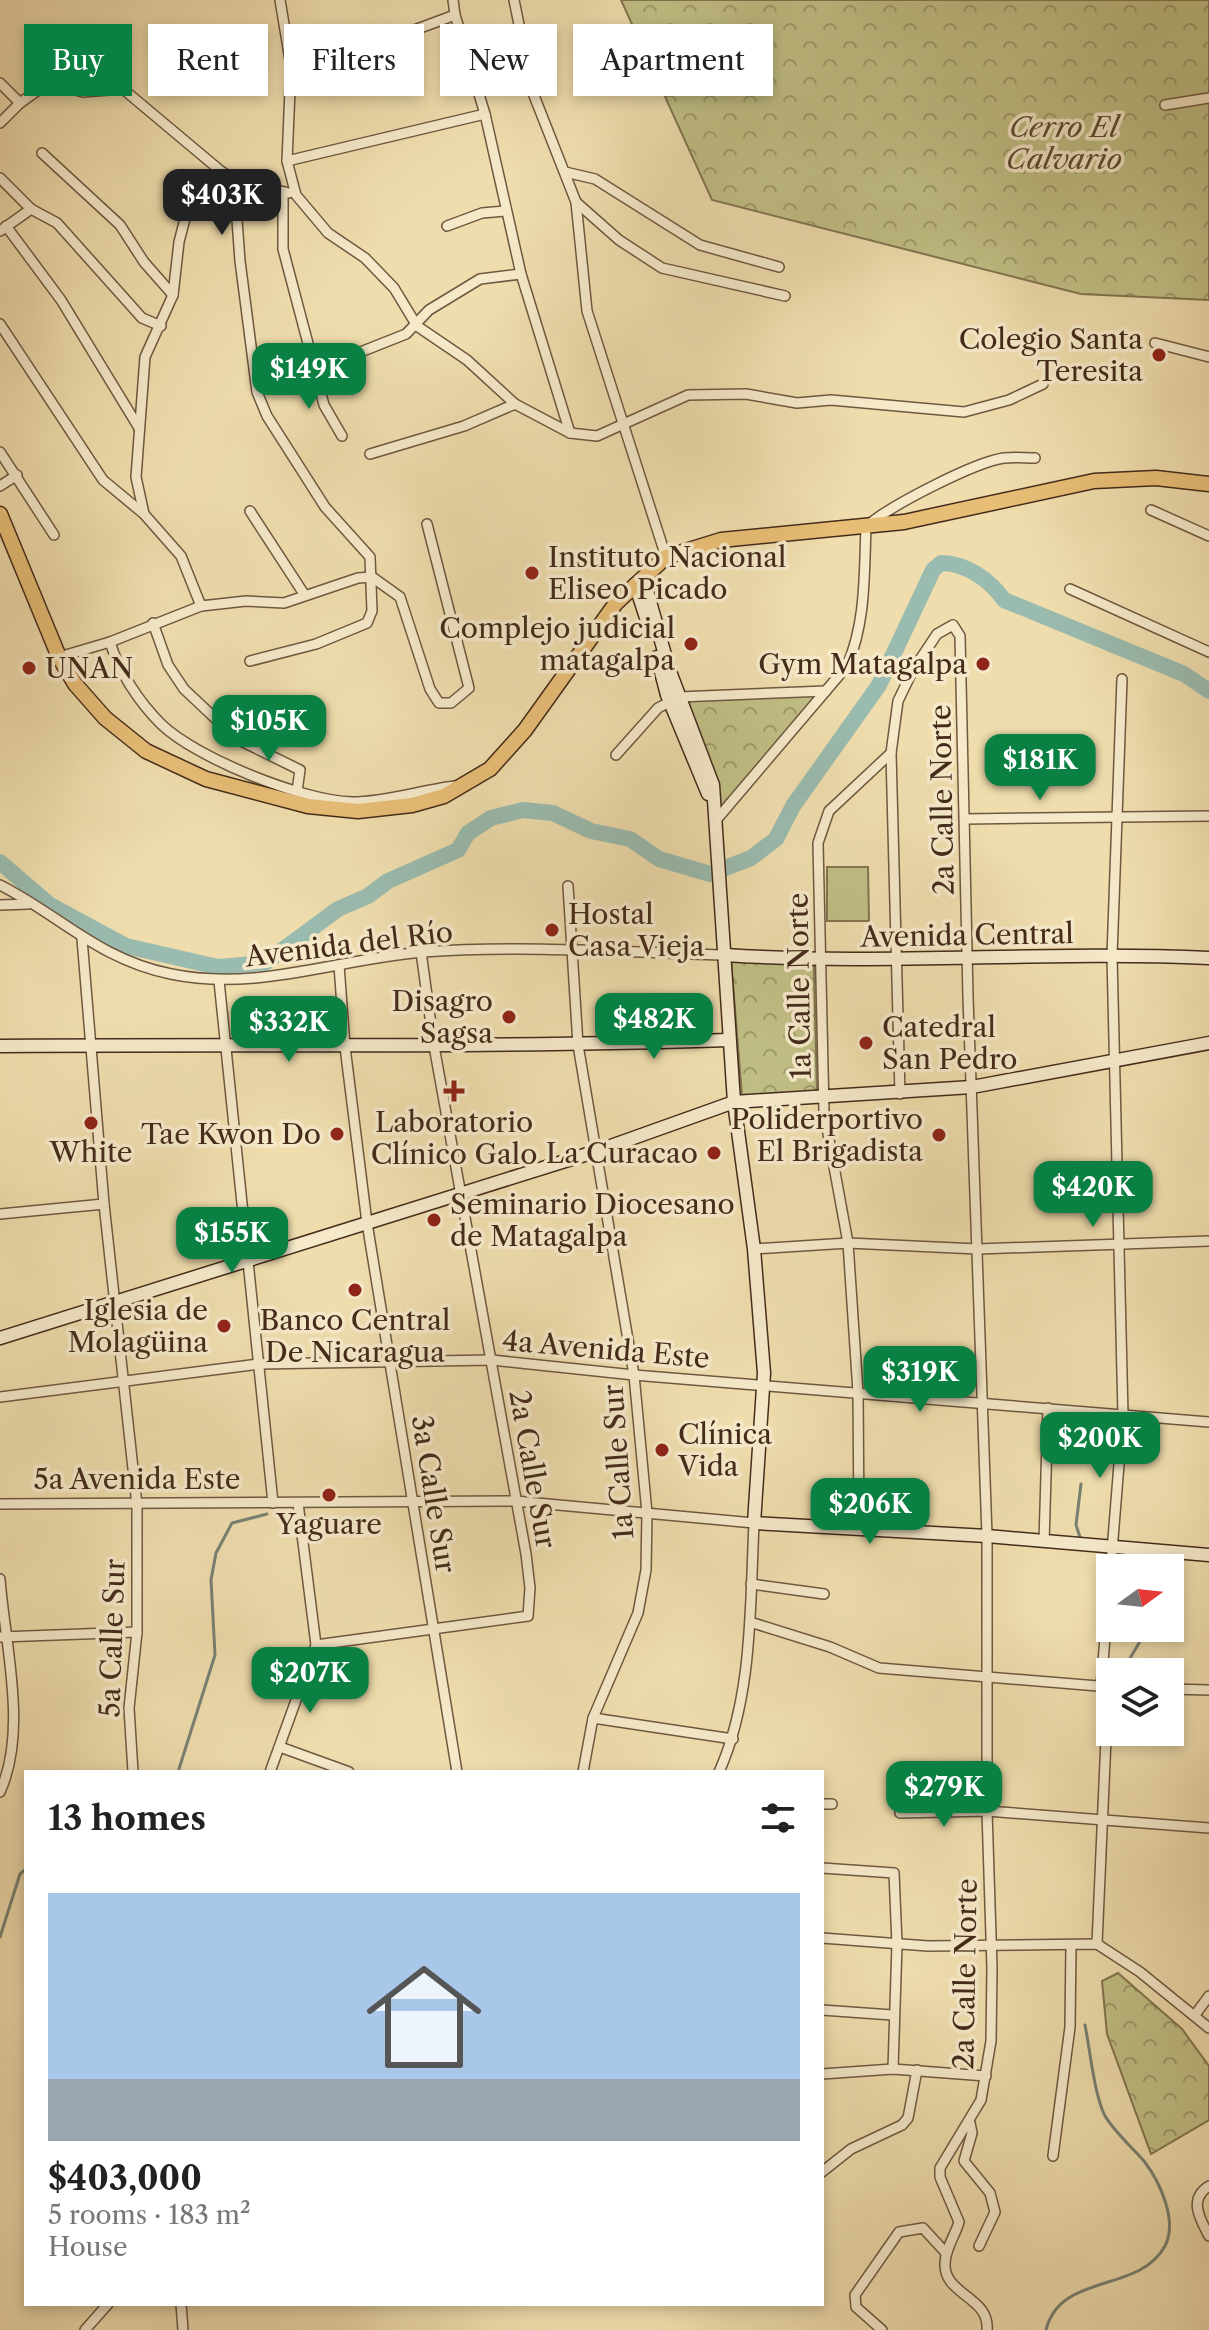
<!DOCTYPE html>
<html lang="en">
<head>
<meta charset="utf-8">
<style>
  :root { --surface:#fff; --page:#f2f2f2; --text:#222; --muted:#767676; --line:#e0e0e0; --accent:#0b8043 }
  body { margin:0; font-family:"Libre Caslon Text",serif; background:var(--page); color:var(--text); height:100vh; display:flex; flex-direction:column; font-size:30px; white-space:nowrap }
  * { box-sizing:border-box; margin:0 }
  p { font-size:26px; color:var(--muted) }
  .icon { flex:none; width:44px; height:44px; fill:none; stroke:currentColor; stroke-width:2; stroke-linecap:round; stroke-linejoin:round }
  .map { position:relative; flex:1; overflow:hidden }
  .panel { position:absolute; left:24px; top:1770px; width:800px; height:536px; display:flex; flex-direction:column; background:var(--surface); border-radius:0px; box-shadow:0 4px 12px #0003 }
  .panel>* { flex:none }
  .guide { position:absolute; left:24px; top:24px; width:800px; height:72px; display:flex; gap:16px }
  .needle { width:52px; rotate:75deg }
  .buttons { position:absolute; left:1096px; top:1554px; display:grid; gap:16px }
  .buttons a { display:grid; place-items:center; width:88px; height:88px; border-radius:0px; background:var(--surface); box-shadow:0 4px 12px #0003; font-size:40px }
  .price { position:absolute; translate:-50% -68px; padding:0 18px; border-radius:16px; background:var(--accent); color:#fff; font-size:26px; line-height:52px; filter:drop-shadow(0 2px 4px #0008) }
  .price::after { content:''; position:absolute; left:50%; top:48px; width:24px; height:18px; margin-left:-12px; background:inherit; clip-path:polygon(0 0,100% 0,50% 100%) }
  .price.current { background:#222; color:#fff }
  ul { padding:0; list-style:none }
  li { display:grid; align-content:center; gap:16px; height:424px; padding:0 24px }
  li+li { border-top:2px solid var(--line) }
  li span { display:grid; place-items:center; height:248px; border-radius:0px; color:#555 }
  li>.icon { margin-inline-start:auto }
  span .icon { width:144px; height:144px; fill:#fffc; stroke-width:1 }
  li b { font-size:34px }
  h2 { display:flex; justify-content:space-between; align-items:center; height:96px; padding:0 24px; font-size:34px }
  .pill { padding:0 28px; border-radius:0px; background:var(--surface); box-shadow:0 4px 12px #0003; font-size:28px; line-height:72px }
  .pill.current { background:var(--accent); color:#fff }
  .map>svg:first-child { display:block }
  .park { fill:url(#park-crowns); stroke:#827550; stroke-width:2 }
  .garden { fill:#c0bf85; stroke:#827550; stroke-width:2 }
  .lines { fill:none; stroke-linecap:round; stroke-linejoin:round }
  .stream { stroke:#788174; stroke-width:3 }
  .river { stroke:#9abbaf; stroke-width:16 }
  .street-casing { stroke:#6f5840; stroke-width:12 }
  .secondary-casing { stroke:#442b1b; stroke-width:15 }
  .primary-casing { stroke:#442b1b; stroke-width:17 }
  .street { stroke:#f5e9ca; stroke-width:9 }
  .secondary { stroke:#f5e9ca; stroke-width:12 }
  .primary { stroke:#e8be76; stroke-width:14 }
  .poi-dot { fill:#8f2418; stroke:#f5e9ca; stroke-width:3 }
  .labels { text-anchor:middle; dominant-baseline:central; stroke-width:7; stroke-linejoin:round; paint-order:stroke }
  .park-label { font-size:28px; font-style:italic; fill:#5d4930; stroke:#f5e9ca }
  .poi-label { font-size:28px; fill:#442b1b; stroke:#f5e9ca; text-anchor:end }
  .street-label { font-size:28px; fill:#442b1b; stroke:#f5e9ca }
</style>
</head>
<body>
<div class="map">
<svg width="1209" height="2330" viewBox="0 0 1209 2330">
  <defs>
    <pattern id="park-crowns" width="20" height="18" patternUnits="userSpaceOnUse" patternTransform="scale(2)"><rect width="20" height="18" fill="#c0bf85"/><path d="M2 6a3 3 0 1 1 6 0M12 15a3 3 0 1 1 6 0" fill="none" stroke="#9e9b6c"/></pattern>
  </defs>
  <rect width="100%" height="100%" fill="#efddad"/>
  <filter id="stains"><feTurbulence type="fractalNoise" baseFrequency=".0025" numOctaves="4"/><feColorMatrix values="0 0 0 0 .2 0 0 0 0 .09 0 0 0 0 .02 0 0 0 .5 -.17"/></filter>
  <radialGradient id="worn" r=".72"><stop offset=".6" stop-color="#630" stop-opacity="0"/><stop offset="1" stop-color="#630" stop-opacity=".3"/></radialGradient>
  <!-- park -->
  <g class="park">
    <path d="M621 0H1209V300L1081 294 712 200Z"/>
    <path d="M826 691 717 819 679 697Z"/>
    <path d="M731 959 814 966 817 1093 742 1096Z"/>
    <path d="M1118 1973 1182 2029 1209 2066V2120L1151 2154 1107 2034 1102 1981Z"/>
  </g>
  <!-- garden -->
  <path class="garden" d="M827 867H868L869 921H827Z"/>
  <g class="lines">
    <!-- stream -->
    <g class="stream">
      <path d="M1081 1484 1076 1525 1081 1540"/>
      <path d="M1098 1570V1563"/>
      <path d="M1122 1672 1139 1643 1143 1628"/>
      <path d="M1104 1734 1110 1701"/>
      <path d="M178 1772 215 1655 211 1580 216 1553 232 1523 267 1514"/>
      <path d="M0 1937 20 1874 26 1869"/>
      <path d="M1046 2330C1060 2272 1139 2294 1165 2246 1178 2221 1160 2182 1144 2161 1132 2147 1113 2131 1104 2114 1094 2092 1090 2050 1085 2025"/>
    </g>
    <!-- river -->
    <path class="river" d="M0 862 50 905 126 946 218 967 265 963 338 909 368 896 388 881 458 850 468 833 491 818 523 810 553 813 591 831 630 839 659 859 710 874 751 858 776 839 793 806 879 685 933 570 941 563C966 563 990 580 1004 600L1184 674 1209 691"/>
    <defs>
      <g id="street">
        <path d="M280 0 291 66 287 161 296 195 328 233 365 258 394 288 417 326 467 360 515 404 570 433 597 436 688 395 746 394 797 403 831 400 964 412 1009 400 1043 384"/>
        <path d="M453 0 455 15 485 114 521 274 570 433"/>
        <path d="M514 0 533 93 576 202 587 311 666 557"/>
        <path d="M291 66 393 38 455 15"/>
        <path d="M0 83 20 103 48 83 83 92 123 89 222 172"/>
        <path d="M1165 105 1209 98"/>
        <path d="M0 123 20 103"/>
        <path d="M42 153 120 225 144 262 173 295"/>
        <path d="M287 161 485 114"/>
        <path d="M565 172 595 179 700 245 779 267"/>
        <path d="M0 178 31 209 57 223 142 318 161 326"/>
        <path d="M234 179 289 193"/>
        <path d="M283 192V249L315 370 406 334 429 310 480 279 521 274"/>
        <path d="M576 202 619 240 662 268 785 296"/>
        <path d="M6 226 61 300 139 428"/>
        <path d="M447 226 482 213 505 211"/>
        <path d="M0 231 31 209"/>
        <path d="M0 324 103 480 144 514 181 556 201 606"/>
        <path d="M1155 343 1209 357"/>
        <path d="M315 370 324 405 342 436"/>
        <path d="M0 452 54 535"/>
        <path d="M370 454 464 426 515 404"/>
        <path d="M0 486 17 475"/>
        <path d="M1151 510 1209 536"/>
        <path d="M250 511 304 594"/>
        <path d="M144 514 136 477 145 357 173 295 179 242 189 203 201 183 222 172 234 179 240 261 257 392 267 416 325 507 370 557 372 611 367 623 316 644 250 661"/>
        <path d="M1070 589 1209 652"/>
        <path d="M153 623 168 665 184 689 237 739 300 770 297 791"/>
        <path d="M110 642C119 672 139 702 161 724 196 758 303 801 352 802 386 802 421 790 455 786"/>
        <path d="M59 657 110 642 201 606 246 601 284 603 358 578 372 577 400 597 430 689 439 703H451L469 688 427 524"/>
        <path d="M891 753 900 1094"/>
        <path d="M616 755 658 708 679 697 826 691"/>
        <path d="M717 819 847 666C866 622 864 575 866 527 887 507 975 462 1004 458 1014 457 1025 458 1035 458"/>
        <path d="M965 819 1209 816"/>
        <path d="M0 885C61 916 98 959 171 974 257 992 337 959 423 952 523 945 626 952 726 955"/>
        <path d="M568 886 578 1045 634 1375 647 1513 646 1570 638 1613 593 1718 583 1772"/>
        <path d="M0 905 28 904"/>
        <path d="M82 939 104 1204 137 1505V1632L129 1708 133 1772"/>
        <path d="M339 965 345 1047 367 1223 457 1772"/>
        <path d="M219 981 273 1503"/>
        <path d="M0 1214 104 1204"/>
        <path d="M754 1249 848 1243 978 1249 1209 1241"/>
        <path d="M0 1397 259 1364 492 1360 634 1375 1209 1422"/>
        <path d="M0 1504 515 1501 754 1523C750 1605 753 1696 719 1772"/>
        <path d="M859 1527 858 1392 848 1243 824 1112 818 843 829 811 891 753 898 701 913 670 937 634 953 625 960 636 968 997 987 1536V1811L992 1968 991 2041 981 2100 940 2168V2177L959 2222C955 2236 945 2249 945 2264 944 2295 990 2297 987 2330"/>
        <path d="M1044 1542 1048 1408"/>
        <path d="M0 1579C5 1646 28 1730 0 1792"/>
        <path d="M751 1584 824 1594"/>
        <path d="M750 1622 830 1647 879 1668 1110 1687"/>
        <path d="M1 1637 137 1632"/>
        <path d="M316 1645 528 1616 530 1588 526 1554 434 1046 421 952"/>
        <path d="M1101 1687 1123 1415 1112 956 1122 679"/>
        <path d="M1170 1689 1209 1690"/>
        <path d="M593 1718 733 1739"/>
        <path d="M280 1747 349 1772"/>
        <path d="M270 1772 316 1645 298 1503"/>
        <path d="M822 1804H832"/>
        <path d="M900 1813 987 1811 1209 1828"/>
        <path d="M822 1868 894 1873 897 1944 893 2069"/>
        <path d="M822 1938 928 1946 1097 1944 1140 1972 1209 2028"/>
        <path d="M1097 1944 1106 1739"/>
        <path d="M822 2010 892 2015"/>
        <path d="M1195 2015 1209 1996"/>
        <path d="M822 2074 893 2069 986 2076"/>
        <path d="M970 2123 972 2133 964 2161 990 2193 995 2212 979 2246"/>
        <path d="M1053 2156 1070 2027 1071 1945"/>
        <path d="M822 2172 851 2149 902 2125 908 2118 917 2070"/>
        <path d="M1209 2186C1188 2199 1200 2219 1209 2236"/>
        <path d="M181 2304 183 2330"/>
        <path d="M85 2330 108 2304"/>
        <path d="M882 2330 856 2307 855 2295 899 2232 923 2228 946 2253"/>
      </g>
      <g id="secondary">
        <path d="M643 577 669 669 713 785 734 1102 754 1249 764 1373 754 1523 987 1536 1209 1555"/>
        <path d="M635 584 648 624"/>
        <path d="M657 657 667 695 708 794"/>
        <path d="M726 955C887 966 1047 950 1209 958"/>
        <path d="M0 1046C243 1044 486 1048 729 1040"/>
        <path d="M0 1338 594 1152 734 1102 972 1087 1209 1043"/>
      </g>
      <path id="primary" d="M0 514 59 657 75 684 105 718 146 751 206 779 308 806 358 811 412 805 444 796 490 769 525 730 616 603 666 557 721 540 904 522 1094 481 1156 478 1209 484"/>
    </defs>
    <!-- street casing -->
    <use href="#street" class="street-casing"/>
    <!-- secondary casing -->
    <use href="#secondary" class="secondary-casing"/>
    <!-- primary casing -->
    <use href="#primary" class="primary-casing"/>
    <!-- street -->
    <use href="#street" class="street"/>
    <!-- secondary -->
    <use href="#secondary" class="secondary"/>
    <!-- primary -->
    <use href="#primary" class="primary"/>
  </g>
  <!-- markers -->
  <g class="poi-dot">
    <circle cx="1159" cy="355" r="8"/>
    <circle cx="532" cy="573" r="8"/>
    <circle cx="691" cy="644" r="8"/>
    <circle cx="983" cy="664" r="8"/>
    <circle cx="29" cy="668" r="8"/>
    <circle cx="552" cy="930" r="8"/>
    <circle cx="509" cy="1017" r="8"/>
    <circle cx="866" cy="1043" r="8"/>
    <path d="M450 1079h8v8h8v8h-8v8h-8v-8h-8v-8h8z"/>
    <circle cx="91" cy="1123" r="8"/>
    <circle cx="337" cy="1134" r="8"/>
    <circle cx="939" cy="1135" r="8"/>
    <circle cx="714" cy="1153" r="8"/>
    <circle cx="434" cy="1220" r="8"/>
    <circle cx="355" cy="1290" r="8"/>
    <circle cx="224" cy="1326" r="8"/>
    <circle cx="662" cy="1450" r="8"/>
    <circle cx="329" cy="1495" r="8"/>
  </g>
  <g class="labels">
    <!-- park labels -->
    <g class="park-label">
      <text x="1064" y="127">Cerro El<tspan x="1064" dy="32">Calvario</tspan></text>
    </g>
    <!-- poi labels -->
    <g class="poi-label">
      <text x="1143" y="339">Colegio Santa<tspan x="1143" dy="32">Teresita</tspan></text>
      <text x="548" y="557" text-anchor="start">Instituto Nacional<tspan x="548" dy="32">Eliseo Picado</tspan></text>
      <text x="675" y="628">Complejo judicial<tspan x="675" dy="32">matagalpa</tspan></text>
      <text x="967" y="664">Gym Matagalpa</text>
      <text x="45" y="668" text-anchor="start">UNAN</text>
      <text x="568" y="914" text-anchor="start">Hostal<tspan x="568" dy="32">Casa Vieja</tspan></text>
      <text x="493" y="1001">Disagro<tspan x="493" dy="32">Sagsa</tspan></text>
      <text x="882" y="1027" text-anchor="start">Catedral<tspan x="882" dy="32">San Pedro</tspan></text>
      <text x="923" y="1119">Poliderportivo<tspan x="923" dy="32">El Brigadista</tspan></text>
      <text x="454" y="1122" text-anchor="middle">Laboratorio<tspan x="454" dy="32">Clínico Galo</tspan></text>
      <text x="321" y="1134">Tae Kwon Do</text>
      <text x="91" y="1152" text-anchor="middle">White</text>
      <text x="698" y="1153">La Curacao</text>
      <text x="450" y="1204" text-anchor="start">Seminario Diocesano<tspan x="450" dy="32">de Matagalpa</tspan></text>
      <text x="208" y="1310">Iglesia de<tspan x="208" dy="32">Molagüina</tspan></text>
      <text x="355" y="1320" text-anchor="middle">Banco Central<tspan x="355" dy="32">De Nicaragua</tspan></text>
      <text x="678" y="1434" text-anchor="start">Clínica<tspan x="678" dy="32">Vida</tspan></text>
      <text x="329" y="1524" text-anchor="middle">Yaguare</text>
    </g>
    <!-- street labels -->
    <g class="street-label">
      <text transform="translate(942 800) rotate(-91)">2a Calle Norte</text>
      <text transform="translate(967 935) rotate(-1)">Avenida Central</text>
      <text transform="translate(349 944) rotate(-7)">Avenida del Río</text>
      <text transform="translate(799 986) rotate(-91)">1a Calle Norte</text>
      <text transform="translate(606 1349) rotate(5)">4a Avenida Este</text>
      <text transform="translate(618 1462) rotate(-94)">1a Calle Sur</text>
      <text transform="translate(533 1469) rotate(80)">2a Calle Sur</text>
      <text x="137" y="1479">5a Avenida Este</text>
      <text transform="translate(434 1494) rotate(81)">3a Calle Sur</text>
      <text transform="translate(112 1638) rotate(-88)">5a Calle Sur</text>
      <text transform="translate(965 1974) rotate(-89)">2a Calle Norte</text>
    </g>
  </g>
  <rect width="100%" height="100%" filter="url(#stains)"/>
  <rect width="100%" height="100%" fill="url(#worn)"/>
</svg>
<div class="buttons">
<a><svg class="needle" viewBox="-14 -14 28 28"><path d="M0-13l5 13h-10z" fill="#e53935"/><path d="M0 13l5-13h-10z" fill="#767676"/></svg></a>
<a><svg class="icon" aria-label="layers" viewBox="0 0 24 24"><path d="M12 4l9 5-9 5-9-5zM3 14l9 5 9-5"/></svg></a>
</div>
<b class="price current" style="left:222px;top:237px">$403K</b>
<b class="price" style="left:309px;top:411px">$149K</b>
<b class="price" style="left:269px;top:763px">$105K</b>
<b class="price" style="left:1040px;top:802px">$181K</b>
<b class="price" style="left:654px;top:1061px">$482K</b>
<b class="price" style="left:289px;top:1064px">$332K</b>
<b class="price" style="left:1093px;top:1229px">$420K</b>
<b class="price" style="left:232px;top:1275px">$155K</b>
<b class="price" style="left:920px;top:1414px">$319K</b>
<b class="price" style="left:1100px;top:1480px">$200K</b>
<b class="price" style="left:870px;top:1546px">$206K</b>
<b class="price" style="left:310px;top:1715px">$207K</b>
<b class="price" style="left:944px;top:1829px">$279K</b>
<div class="guide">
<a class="pill current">Buy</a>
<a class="pill">Rent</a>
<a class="pill">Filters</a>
<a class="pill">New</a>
<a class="pill">Apartment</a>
</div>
<section class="panel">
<h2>13 homes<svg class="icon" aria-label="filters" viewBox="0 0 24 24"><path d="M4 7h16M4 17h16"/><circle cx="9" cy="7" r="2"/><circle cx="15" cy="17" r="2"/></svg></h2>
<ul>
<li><span style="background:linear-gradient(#a9c7e8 75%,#9aa5b1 0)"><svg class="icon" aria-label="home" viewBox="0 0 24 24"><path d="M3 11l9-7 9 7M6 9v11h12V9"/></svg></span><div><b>$403,000</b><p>5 rooms · 183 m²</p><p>House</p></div></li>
</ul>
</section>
</div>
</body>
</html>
